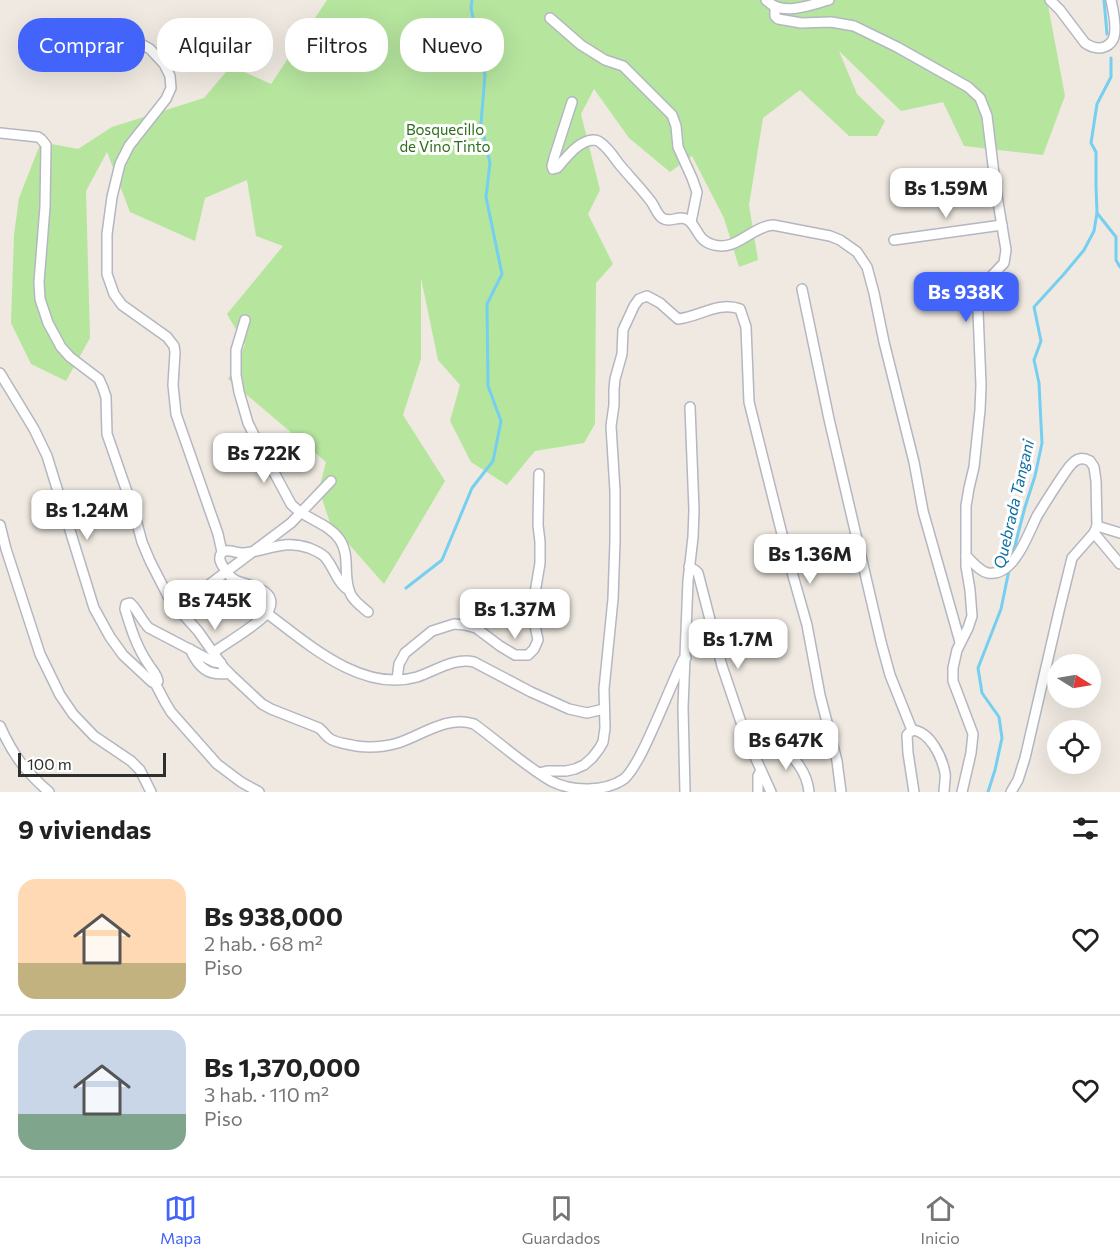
<!DOCTYPE html>
<html lang="es">
<head>
<meta charset="utf-8">
<style>
  :root { --surface:#fff; --page:#f6f6f6; --text:#222; --muted:#767676; --line:#e0e0e0; --accent:#4264fb }
  body { margin:0; font-family:Commissioner,sans-serif; background:var(--page); color:var(--text); height:100vh; display:flex; flex-direction:column; font-size:22px; white-space:nowrap }
  * { box-sizing:border-box; margin:0 }
  p { font-size:20px; color:var(--muted) }
  .icon { flex:none; width:33px; height:33px; fill:none; stroke:currentColor; stroke-width:2; stroke-linecap:round; stroke-linejoin:round }
  .map { position:relative; height:792px; overflow:hidden }
  .sheet { display:flex; flex-direction:column; background:var(--surface); flex:1 }
  .sheet>* { flex:none }
  .banner { position:absolute; left:18px; top:18px; width:600px; height:54px; display:flex; gap:12px }
  .needle { width:39px; rotate:101deg }
  .tools { position:absolute; left:1047px; top:654px; display:grid; gap:12px }
  .tools a { display:grid; place-items:center; width:54px; height:54px; border-radius:50%; background:var(--surface); box-shadow:0 6px 24px #0002; font-size:30px }
  .scale { position:absolute; left:18px; bottom:15px; width:148px; box-sizing:border-box; padding-left:6px; border:3px solid #2e2e2e; border-top:0; font-size:16px; line-height:21px; white-space:nowrap; color:#2e2e2e; -webkit-text-stroke:4px #fff; paint-order:stroke }
  .price { position:absolute; translate:-50% -51px; padding:0 14px; border-radius:12px; background:#fff; color:#222; font-size:20px; line-height:39px; filter:drop-shadow(0 2px 3px #0008) }
  .price::after { content:''; position:absolute; left:50%; top:36px; width:18px; height:14px; margin-left:-9px; background:inherit; clip-path:polygon(0 0,100% 0,50% 100%) }
  .price.selected { background:var(--accent); color:#fff }
  ul { padding:0; list-style:none }
  li { display:flex; align-items:center; gap:18px; height:150px; padding:0 18px }
  li+li { border-top:2px solid var(--line) }
  li span { display:grid; place-items:center; flex:none; width:168px; height:120px; border-radius:18px; color:#555 }
  li>.icon { margin-inline-start:auto }
  span .icon { width:72px; height:72px; fill:#fffc; stroke-width:1 }
  li b { font-size:26px }
  h2 { display:flex; justify-content:space-between; align-items:center; height:72px; padding:0 18px; font-size:26px }
  .chip { padding:0 21px; border-radius:24px; background:var(--surface); box-shadow:0 6px 24px #0002; font-size:21px; line-height:54px }
  .chip.selected { background:var(--accent); color:#fff }
  .tab-bar { display:flex; justify-content:space-around; align-items:center; height:84px; border-top:2px solid var(--line); background:var(--surface); font-size:16px; color:var(--muted) }
  .tab-bar a { display:grid; justify-items:center; gap:3px }
  .tab-bar .selected { color:var(--accent) }
  .map>svg:first-child { display:block }
  .green { fill:#b6e59e }
  .lines { fill:none; stroke-linecap:round; stroke-linejoin:round }
  .stream { stroke:#75cff0; stroke-width:3 }
  .street-casing { stroke:#b4b7c1; stroke-width:12 }
  .street { stroke:#fff; stroke-width:9 }
  .labels { text-anchor:middle; dominant-baseline:central; stroke-width:6; stroke-linejoin:round; paint-order:stroke }
  .park-label { font-size:15px; fill:#2c6e1b; stroke:#fff }
  .water-label { font-size:16px; font-style:italic; fill:#0d6fa3; stroke:#fff }
</style>
</head>
<body>
<div class="map">
<svg width="1120" height="792" viewBox="0 0 1120 792">
  <rect width="100%" height="100%" fill="#efe9e1"/>
  <!-- green -->
  <path class="green" d="M327 0H1047L1065 96 1043 155 964 146 943 102 901 111 839 51 857 94 885 121 877 136H849L800 90 763 118 749 205 758 260 739 267 724 218 692 156 670 172 629 138 594 89 581 114 600 190 588 214 613 264 596 283 595 424 584 443 535 451 507 485 471 462 450 421 460 385 438 360 421 278V359L403 415 445 481 384 584 330 523 319 489 326 462 228 379 245 345 227 314 283 246 256 236 247 180 205 198 195 241 130 212 107 152 86 191 90 338 66 381 31 364 11 323 14 235 19 198 41 142 78 149 112 127 204 98 231 66 271 84Z"/>
  <g class="lines">
    <!-- stream -->
    <g class="stream">
      <path d="M1104 0 1107 34"/>
      <path d="M1097 213 1116 237V260L1120 267"/>
      <path d="M1012 557 1025 507 1035 476 1042 443 1039 383 1034 360 1041 341 1034 307 1064 274 1084 250 1094 231 1097 213 1096 186V152L1091 143 1097 104 1111 77V58"/>
      <path d="M406 588 442 560 472 488 493 461 501 421 488 386 487 304 502 274 486 197 490 163 481 123 485 75 471 8 472 0"/>
      <path d="M988 792 995 770 1002 738 999 717 982 693 978 668 1001 609 1009 570"/>
    </g>
    <defs>
      <g id="street">
        <path d="M766 0C783 17 809 5 829 0"/>
        <path d="M1050 0 1060 10 1085 43C1100 53 1115 47 1115 29 1115 19 1113 9 1111 0"/>
        <path d="M775 7V16L778 19 790 21 801 23 831 22 854 26 897 47 968 87 980 98 987 116 996 190 1006 250 1004 263 986 282 983 289 978 311 981 385 980 410 974 467 969 488 966 506V566L970 590 972 616 968 628 957 650 953 668V681L973 734 971 753 962 792"/>
        <path d="M550 18 581 45 605 60 623 66 672 115 676 126 678 147 692 178 697 192 691 222"/>
        <path d="M47 47 119 38 132 39 150 49 164 64 170 76 171 88 166 99 129 146 120 164 112 197 107 234V274L114 294 122 305 167 337 174 346 175 352 173 385 176 414 218 534 222 552C218 558 220 562 224 568 227 574 231 578 237 581 251 586 278 590 269 610 265 620 225 644 214 652"/>
        <path d="M572 102 554 158 552 166 553 169 557 168C566 158 578 141 593 140 596 140 598 140 601 143 608 148 614 157 619 164 629 176 640 187 649 199 654 204 656 213 662 218 671 224 679 214 688 220 698 227 697 241 714 245 737 251 751 227 773 225L830 236 840 240 857 252 867 267 874 293 884 342 914 462 923 511 960 642"/>
        <path d="M0 133 38 137 41 139 46 145 45 207 39 282 40 299 48 323 61 347 70 357 99 379 103 388 106 397 107 434 134 512 142 542 150 561 170 600 198 631 224 668 232 676 262 704 271 709 319 728C323 731 325 735 329 738 335 743 348 744 356 746 370 748 384 747 398 743 422 735 448 715 474 724 500 743 524 765 551 781 572 792 605 792 624 779 632 772 637 761 642 752 657 722 669 690 683 660L686 658"/>
        <path d="M894 240 1002 225"/>
        <path d="M802 289 829 419 881 642 890 675 912 730"/>
        <path d="M245 320 236 350V375L239 392 248 423 255 437 291 504C304 519 329 523 340 540 351 557 342 578 351 595 355 602 362 607 368 612"/>
        <path d="M0 373 34 429 47 456 94 608 110 637 123 655 152 682 155 683 158 681C157 675 153 671 149 665 137 648 131 629 125 609L126 604 130 603C136 607 141 620 149 628L214 662 221 663"/>
        <path d="M0 525 6 549 40 654 60 695 73 714 94 736 131 761 140 770 151 792"/>
        <path d="M1097 526 1120 533"/>
        <path d="M1094 533 1120 564"/>
        <path d="M222 552C230 548 236 554 244 553 268 551 284 539 309 548 314 550 321 553 325 557 333 566 339 586 349 590"/>
        <path d="M966 556C973 562 979 571 988 573 1014 577 1028 534 1037 516 1045 503 1053 490 1062 477 1069 467 1076 453 1090 461L1094 467 1096 481 1097 526 1094 533 1072 558 1059 611 1025 758 1018 780 1011 792"/>
        <path d="M689 567 695 570 698 573 722 666 746 737 771 792"/>
        <path d="M178 608 291 523 331 481"/>
        <path d="M268 614C308 644 362 693 417 677 435 671 455 657 474 662L531 692 569 709 587 713 604 709"/>
        <path d="M190 649C198 667 208 677 229 673"/>
        <path d="M397 679 399 664 405 653 432 631 454 624 465 625 476 628 500 646 515 655H528L534 649 538 640 532 611 540 563V542L538 525 539 474"/>
        <path d="M155 683 165 702 171 712 217 764 241 782 259 792"/>
        <path d="M0 726C13 755 25 771 49 792"/>
        <path d="M780 744C794 758 807 771 809 792"/>
        <path d="M539 773 547 771H566L575 769 584 765 592 758 599 749 603 742 605 728 604 689 613 599 615 541V491L611 426 614 405V389L615 379 622 354 623 330 634 306 639 299 647 296 660 303 678 319C699 317 718 301 740 309L746 327 749 402 788 558 807 625 820 695 837 761 841 792"/>
        <path d="M685 792 683 707 688 581 693 537 694 510 690 407"/>
        <path d="M758 792V776L761 770"/>
        <path d="M914 792 908 753 907 735 912 730C930 731 942 757 945 773 946 779 944 786 944 792"/>
      </g>
    </defs>
    <!-- street casing -->
    <use href="#street" class="street-casing"/>
    <!-- street -->
    <use href="#street" class="street"/>
  </g>
  <g class="labels">
    <!-- park labels -->
    <g class="park-label">
      <text x="445" y="129">Bosquecillo<tspan x="445" dy="17">de Vino Tinto</tspan></text>
    </g>
    <!-- water labels -->
    <g class="water-label">
      <text transform="translate(1013 504) rotate(-77)">Quebrada Tangani</text>
    </g>
  </g>
</svg>
<div class="tools">
<a><svg class="needle" viewBox="-14 -14 28 28"><path d="M0-13l5 13h-10z" fill="#e53935"/><path d="M0 13l5-13h-10z" fill="#767676"/></svg></a>
<a><svg class="icon" aria-label="locate" viewBox="0 0 24 24"><circle cx="12" cy="12" r="6"/><path d="M12 2v4M12 18v4M2 12h4M18 12h4"/></svg></a>
</div>
<div class="scale">100 m</div>
<b class="price" style="left:946px;top:219px">Bs 1.59M</b>
<b class="price selected" style="left:966px;top:323px">Bs 938K</b>
<b class="price" style="left:264px;top:484px">Bs 722K</b>
<b class="price" style="left:87px;top:541px">Bs 1.24M</b>
<b class="price" style="left:810px;top:585px">Bs 1.36M</b>
<b class="price" style="left:215px;top:631px">Bs 745K</b>
<b class="price" style="left:515px;top:640px">Bs 1.37M</b>
<b class="price" style="left:738px;top:670px">Bs 1.7M</b>
<b class="price" style="left:786px;top:771px">Bs 647K</b>
<div class="banner">
<a class="chip selected">Comprar</a>
<a class="chip">Alquilar</a>
<a class="chip">Filtros</a>
<a class="chip">Nuevo</a>
</div>
</div>
<section class="sheet">
<h2>9 viviendas<svg class="icon" aria-label="filters" viewBox="0 0 24 24"><path d="M4 7h16M4 17h16"/><circle cx="9" cy="7" r="2"/><circle cx="15" cy="17" r="2"/></svg></h2>
<ul>
<li><span style="background:linear-gradient(#ffd9b3 70%,#c2b280 0)"><svg class="icon" aria-label="home" viewBox="0 0 24 24"><path d="M3 11l9-7 9 7M6 9v11h12V9"/></svg></span><div><b>Bs 938,000</b><p>2 hab. · 68 m²</p><p>Piso</p></div><svg class="icon" aria-label="heart" viewBox="0 0 24 24"><path d="M12 20l-8-8c-3-5 5-10 8-4 3-6 11-1 8 4z"/></svg></li>
<li><span style="background:linear-gradient(#c9d6e8 70%,#7fa58c 0)"><svg class="icon" aria-label="home" viewBox="0 0 24 24"><path d="M3 11l9-7 9 7M6 9v11h12V9"/></svg></span><div><b>Bs 1,370,000</b><p>3 hab. · 110 m²</p><p>Piso</p></div><svg class="icon" aria-label="heart" viewBox="0 0 24 24"><path d="M12 20l-8-8c-3-5 5-10 8-4 3-6 11-1 8 4z"/></svg></li>
</ul>
</section>
<nav class="tab-bar">
<a class="selected"><svg class="icon" aria-label="map" viewBox="0 0 24 24"><path d="M3 6l6-2 6 2 6-2v14l-6 2-6-2-6 2zM9 4v14M15 6v14"/></svg>Mapa</a>
<a><svg class="icon" aria-label="saved" viewBox="0 0 24 24"><path d="M7 4h10v16l-5-4-5 4z"/></svg>Guardados</a>
<a><svg class="icon" aria-label="home" viewBox="0 0 24 24"><path d="M3 11l9-7 9 7M6 9v11h12V9"/></svg>Inicio</a>
</nav>
</body>
</html>
